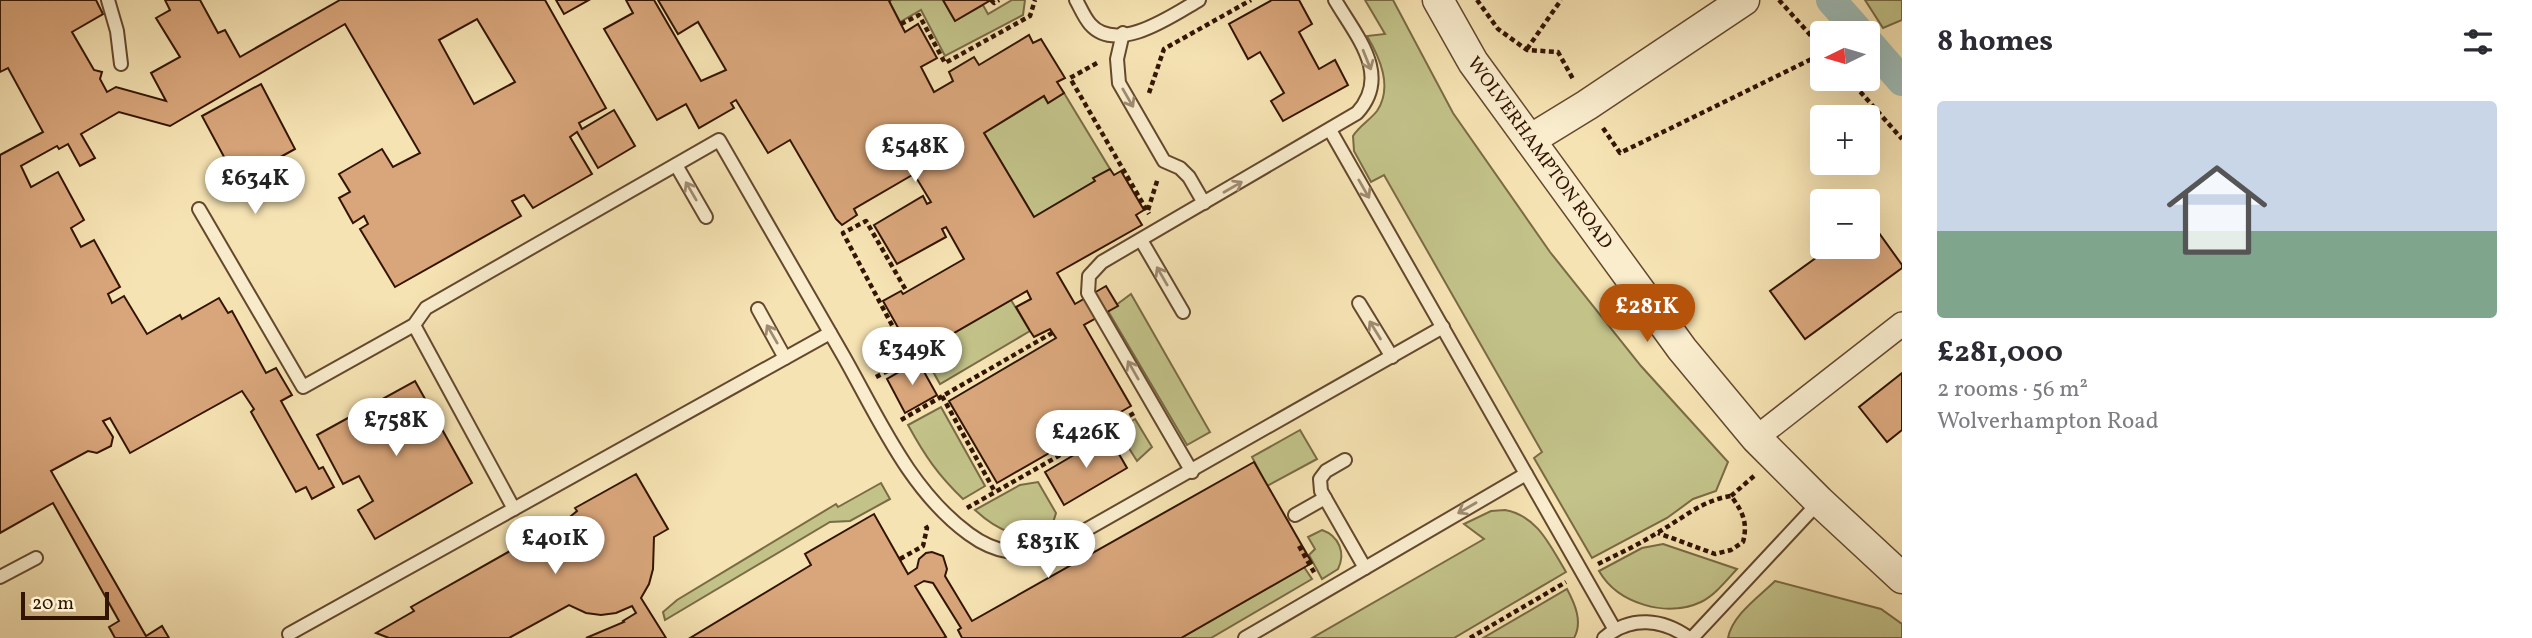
<!DOCTYPE html>
<html lang="en">
<head>
<meta charset="utf-8">
<style>
  :root { --surface:#fff; --page:#f7f7f7; --text:#2b2b33; --muted:#7c7c81; --line:#e1e1e2; --accent:#b45309 }
  body { margin:0; font-family:Vollkorn,serif; background:var(--page); color:var(--text); height:100vh; display:flex; flex-direction:column; font-size:26px; white-space:nowrap }
  * { box-sizing:border-box; margin:0 }
  p { font-size:23px; color:var(--muted) }
  .icon { flex:none; width:38px; height:38px; fill:none; stroke:currentColor; stroke-width:2; stroke-linecap:round; stroke-linejoin:round }
  .map { position:relative; flex:1; overflow:hidden }
  .side { display:flex; flex-direction:column; background:var(--surface); width:630px }
  .side>* { flex:none }
  .needle { width:46px; rotate:265deg }
  .buttons { position:absolute; left:1810px; top:21px; display:grid; gap:14px }
  .buttons a { display:grid; place-items:center; width:70px; height:70px; border-radius:7px; background:var(--surface); box-shadow:0 7px 28px #0002; font-size:35px }
  .scale { position:absolute; left:21px; bottom:18px; width:88px; box-sizing:border-box; padding-left:7px; border:4px solid #331400; border-top:0; font-size:19px; line-height:24px; white-space:nowrap; color:#331400; -webkit-text-stroke:5px #f9edce; paint-order:stroke }
  .price { position:absolute; translate:-50% -60px; padding:0 16px; border-radius:24px; background:#fff; color:#222; font-size:23px; line-height:46px; filter:drop-shadow(0 2px 4px #0008) }
  .price::after { content:''; position:absolute; left:50%; top:42px; width:21px; height:16px; margin-left:-10px; background:inherit; clip-path:polygon(0 0,100% 0,50% 100%) }
  .price.current { background:var(--accent); color:#fff }
  ul { padding:0; list-style:none }
  li { display:grid; align-content:center; gap:14px; height:371px; padding:0 35px }
  li+li { border-top:2px solid var(--line) }
  li span { display:grid; place-items:center; height:217px; border-radius:7px; color:#555 }
  li>.icon { margin-inline-start:auto }
  span .icon { width:126px; height:126px; fill:#fffc; stroke-width:1 }
  li b { font-size:30px }
  h2 { display:flex; justify-content:space-between; align-items:center; height:84px; padding:0 35px; font-size:30px }
  main { display:flex; flex:1; min-height:0 }
  .map>svg:first-child { display:block }
  .green { fill:#c2c289; stroke:#7a6b44; stroke-width:2 }
  .lines { fill:none; stroke-linecap:round; stroke-linejoin:round }
  .canal { stroke:#a0bcb6; stroke-width:30 }
  .building { fill:#d9a67b; stroke:#331400; stroke-width:2; fill-rule:evenodd }
  .service-casing { stroke:#64482d; stroke-width:16 }
  .minor-casing { stroke:#64482d; stroke-width:26 }
  .tertiary-casing { stroke:#64482d; stroke-width:33 }
  .path { stroke:#331400; stroke-width:4.5; stroke-dasharray:5 3.5; stroke-linecap:butt }
  .service { stroke:#f9edce; stroke-width:12 }
  .minor { stroke:#f9edce; stroke-width:23 }
  .tertiary { stroke:#f9edce; stroke-width:30 }
  .oneway { stroke:#a08b71 }
  .labels { text-anchor:middle; dominant-baseline:central; stroke-width:6; stroke-linejoin:round; paint-order:stroke }
  .street-label { font-size:19px; fill:#331400; stroke:#f9edce }
</style>
</head>
<body>
<main>
<div class="map">
<svg width="1902" height="638" viewBox="0 0 1902 638">
  <rect width="100%" height="100%" fill="#f6e3b3"/>
  <filter id="stains"><feTurbulence type="fractalNoise" baseFrequency=".00286" numOctaves="4"/><feColorMatrix values="0 0 0 0 .2 0 0 0 0 .09 0 0 0 0 .02 0 0 0 .5 -.17"/></filter>
  <radialGradient id="worn" r=".72"><stop offset=".6" stop-color="#630" stop-opacity="0"/><stop offset="1" stop-color="#630" stop-opacity=".3"/></radialGradient>
  <!-- green -->
  <g class="green">
    <path d="M891 0H943L955 21 983 5 988 14 1012 0H1025L1023 15 945 56 921 10 900 22 889 1Z"/>
    <path d="M1365 0H1393L1453 113 1550 252 1641 366 1728 462 1716 491 1693 499 1667 518 1592 558 1534 458 1542 452 1384 175 1371 182 1354 151 1353 136C1359 126 1370 120 1377 111 1393 87 1380 58 1367 36L1385 34Z"/>
    <path d="M1865 0H1902V20L1883 28Z"/>
    <path d="M1064 93 1110 169 1094 178 1095 181 1034 217 984 133 1044 96 1048 103Z"/>
    <path d="M1131 294 1210 432 1187 445 1108 311Z"/>
    <path d="M1011 300 1030 331 940 384 922 352Z"/>
    <path d="M941 407 985 486 963 499C938 475 925 456 908 425Z"/>
    <path d="M1135 419 1152 447 1137 461 1125 442H1117L1112 433Z"/>
    <path d="M1300 430 1317 459 1267 486 1252 457Z"/>
    <path d="M1038 482 1056 513 1050 532C1017 538 1000 533 975 510L1020 485Z"/>
    <path d="M881 483 890 499 850 521 830 522 665 620 663 612 677 600 836 504 838 507Z"/>
    <path d="M1505 510C1538 516 1550 546 1566 572L1454 638H1312L1484 539 1464 524 1491 511Z"/>
    <path d="M1322 530C1339 536 1346 553 1338 569L1322 579 1309 555 1315 549 1308 537Z"/>
    <path d="M1663 544 1737 569C1726 581 1715 595 1701 602 1667 618 1618 604 1599 571L1642 548Z"/>
    <path d="M1304 567 1312 579 1211 638H1181Z"/>
    <path d="M1775 581 1881 609 1902 624V638H1728C1732 615 1760 596 1775 581Z"/>
    <path d="M1567 589C1575 604 1583 622 1574 638H1483Z"/>
  </g>
  <g class="lines">
    <!-- canal -->
    <g class="canal">
      <path d="M1831 0 1860 33"/>
      <path d="M1867 41 1902 81"/>
    </g>
  </g>
  <!-- building -->
  <g class="building">
    <path d="M0 0H96L103 14 72 32 94 70 102 72 100 79 107 92 116 87 166 101 151 73 180 57 156 18 170 10 165 0H200L218 33 225 30 240 57 340 0H545L606 108 579 123 582 129 614 110 635 146 598 168 577 132 570 137 592 174 533 208 524 195 512 201 521 216 395 287 360 229 368 224 364 216 353 223 339 198 350 192 339 174 382 149 393 167 420 153 345 24 170 126 119 112 81 134 95 158 80 166 68 144 59 149 57 146 21 166 31 187 58 172 84 220 71 228 81 247 94 240 120 287 108 294 112 303 124 296 147 334 180 315 182 319 219 298 228 313 232 311 266 373 276 368 292 395 281 401 319 469 323 467 334 487 312 499 306 487 296 492 251 412 254 409 242 391 130 453 110 418 103 421 113 437 111 446 97 453 88 451 51 471 146 636 162 626 169 638H115L109 627 119 621 53 503 0 533V155L43 132 8 68 0 72ZM477 19 515 82 474 104 439 40Z"/>
    <path d="M556 0H589L564 14Z"/>
    <path d="M626 0H654L701 81 726 70 698 22 678 34 658 0H891L889 1 905 32 918 24 937 58 921 67 934 92 953 81 949 72 974 57 979 65 1029 35 1033 43 1041 39 1065 78 1057 82 1064 93 1048 103 1044 96 984 133 1034 217 1095 181 1093 178 1110 169 1114 175 1121 171 1144 210 1136 215 1142 225 1057 273 1075 304 1106 286 1118 306 1084 325 1131 406 997 483 949 401 1056 338 1050 329 1034 337 1030 331 1016 307 1031 299 1027 291 914 356 883 301 901 291 903 294 964 259 946 227 942 229 946 237 897 264 874 225 923 196 927 204 931 202 914 174 854 209 857 215 842 225 836 219 790 140 768 153 736 100 731 103 734 108 699 128 686 104 657 120 604 29 633 13Z"/>
    <path d="M943 0H991L955 21Z"/>
    <path d="M1272 0H1299L1312 24 1299 32 1319 69 1335 60 1348 85 1283 121 1271 101 1284 93 1260 52 1248 59 1229 24Z"/>
    <path d="M261 84 295 149 237 181 202 116Z"/>
    <path d="M1869 219 1902 265V268L1805 339 1770 291 1831 247H1867Z"/>
    <path d="M918 361 937 395 905 413 887 379Z"/>
    <path d="M1902 373V430L1887 442 1859 407Z"/>
    <path d="M415 381 472 483 375 539 358 510 373 501 359 476 343 484 317 435Z"/>
    <path d="M1108 435 1127 468 1064 505 1045 472Z"/>
    <path d="M1254 462 1312 563 1181 638H962L958 630 961 628 933 583 924 581 915 586 946 637 943 638H690L811 565 805 554 874 514 908 574 917 568 919 559 926 553 932 552 943 556 947 569 945 576 972 621Z"/>
    <path d="M636 474 668 529 654 537 653 569 649 584 641 598 666 638H586L624 622 623 621 636 613 632 606 616 613 601 615 586 613 569 605 509 638H389L376 633 414 611 411 607 556 525 559 526 577 511 575 508Z"/>
  </g>
  <g class="lines">
    <defs>
      <g id="service">
        <path d="M108 0 117 31 121 64"/>
        <path d="M1076 0C1080 7 1084 17 1090 24 1117 55 1173 15 1199 0"/>
        <path d="M1123 33 1117 59 1119 83 1164 161 1180 168 1189 177 1204 203"/>
        <path d="M1330 130 1615 630"/>
        <path d="M676 165 706 217"/>
        <path d="M199 209 303 387 414 325 426 308 719 140C761 212 802 285 844 357 879 419 910 491 969 534 996 554 1023 557 1054 548L1443 327"/>
        <path d="M1141 240 1183 312"/>
        <path d="M1359 303 1392 357"/>
        <path d="M758 309 785 358"/>
        <path d="M414 325 514 509"/>
        <path d="M1345 460 1326 471 1320 479 1321 491 1365 568"/>
        <path d="M1192 472 1088 293 1089 276 1102 262 1357 113C1392 75 1356 36 1335 0"/>
        <path d="M1295 515 1325 498"/>
        <path d="M0 577 36 558"/>
        <path d="M289 634 830 333"/>
        <path d="M1245 638 1526 474"/>
        <path d="M1604 638C1631 615 1663 619 1689 638"/>
        <path d="M1692 638 1819 502"/>
      </g>
      <path id="minor" d="M1756 438 1902 324"/>
      <g id="tertiary">
        <path id="s1" d="M1438 0 1473 62 1682 349 1756 438 1819 501 1902 578"/>
        <path d="M1530 140 1587 105 1744 0"/>
      </g>
    </defs>
    <!-- service casing -->
    <use href="#service" class="service-casing"/>
    <!-- minor casing -->
    <use href="#minor" class="minor-casing"/>
    <!-- tertiary casing -->
    <use href="#tertiary" class="tertiary-casing"/>
    <!-- path -->
    <g class="path">
      <path d="M991 0 994 3 999 0"/>
      <path d="M1477 0 1498 29 1527 50 1558 52 1573 79"/>
      <path d="M1779 0 1822 48"/>
      <path d="M901 24 919 15 945 63 1030 16 1035 0"/>
      <path d="M1527 49 1561 0"/>
      <path d="M1097 63 1070 78 1149 214"/>
      <path d="M1849 79 1902 139"/>
      <path d="M1149 93 1164 49 1251 0"/>
      <path d="M1603 128 1620 153 1822 54"/>
      <path d="M1148 210 1158 178"/>
      <path d="M876 377 910 359 843 233 866 221 907 292"/>
      <path d="M942 396 995 492"/>
      <path d="M901 420 1052 333"/>
      <path d="M1731 496 1754 476"/>
      <path d="M967 508 1136 412"/>
      <path d="M1299 546 1315 574"/>
      <path d="M900 559 923 546 927 528 925 525"/>
      <path d="M1598 564C1618 554 1638 545 1657 533 1682 519 1702 500 1731 496 1743 512 1748 523 1743 542L1731 550 1715 554 1658 533"/>
      <path d="M1470 638 1566 582"/>
    </g>
    <!-- service -->
    <use href="#service" class="service"/>
    <!-- minor -->
    <use href="#minor" class="minor"/>
    <!-- tertiary -->
    <use href="#tertiary" class="tertiary"/>
  </g>
  <!-- one-way arrows -->
  <defs><path id="oneway-shaft" d="M-6 0H5M1.5-3L5.5 0L1.5 3" fill="none" stroke-width="1.6" stroke-linecap="round" stroke-linejoin="round" transform="scale(1.75)"/></defs>
  <g class="oneway">
    <use href="#oneway-shaft" transform="translate(1367 60) rotate(68)"/>
    <use href="#oneway-shaft" transform="translate(1128 98) rotate(60)"/>
    <use href="#oneway-shaft" transform="translate(1233 187) rotate(-30)"/>
    <use href="#oneway-shaft" transform="translate(1364 189) rotate(60)"/>
    <use href="#oneway-shaft" transform="translate(691 191) rotate(-120)"/>
    <use href="#oneway-shaft" transform="translate(1162 276) rotate(-120)"/>
    <use href="#oneway-shaft" transform="translate(1375 330) rotate(-122)"/>
    <use href="#oneway-shaft" transform="translate(772 334) rotate(-120)"/>
    <use href="#oneway-shaft" transform="translate(1133 370) rotate(-120)"/>
    <use href="#oneway-shaft" transform="translate(1467 508) rotate(150)"/>
  </g>
  <g class="labels">
    <!-- street labels -->
    <g class="street-label">
      <text stroke="none"><textPath href="#s1" startOffset="184">WOLVERHAMPTON ROAD</textPath></text>
    </g>
  </g>
  <rect width="100%" height="100%" filter="url(#stains)"/>
  <rect width="100%" height="100%" fill="url(#worn)"/>
</svg>
<div class="buttons">
<a><svg class="needle" viewBox="-14 -14 28 28"><path d="M0-13l5 13h-10z" fill="#e53935"/><path d="M0 13l5-13h-10z" fill="#7c7c81"/></svg></a>
<a>+</a>
<a>−</a>
</div>
<div class="scale">20 m</div>
<b class="price" style="left:915px;top:184px">£548K</b>
<b class="price" style="left:255px;top:216px">£634K</b>
<b class="price current" style="left:1647px;top:344px">£281K</b>
<b class="price" style="left:912px;top:387px">£349K</b>
<b class="price" style="left:396px;top:458px">£758K</b>
<b class="price" style="left:1086px;top:470px">£426K</b>
<b class="price" style="left:555px;top:576px">£401K</b>
<b class="price" style="left:1048px;top:580px">£831K</b>
</div>
<section class="side">
<h2>8 homes<svg class="icon" aria-label="filters" viewBox="0 0 24 24"><path d="M4 7h16M4 17h16"/><circle cx="9" cy="7" r="2"/><circle cx="15" cy="17" r="2"/></svg></h2>
<ul>
<li><span style="background:linear-gradient(#c9d6e8 60%,#7fa58c 0)"><svg class="icon" aria-label="home" viewBox="0 0 24 24"><path d="M3 11l9-7 9 7M6 9v11h12V9"/></svg></span><div><b>£281,000</b><p>2 rooms · 56 m²</p><p>Wolverhampton Road</p></div></li>
</ul>
</section>
</main>
</body>
</html>
